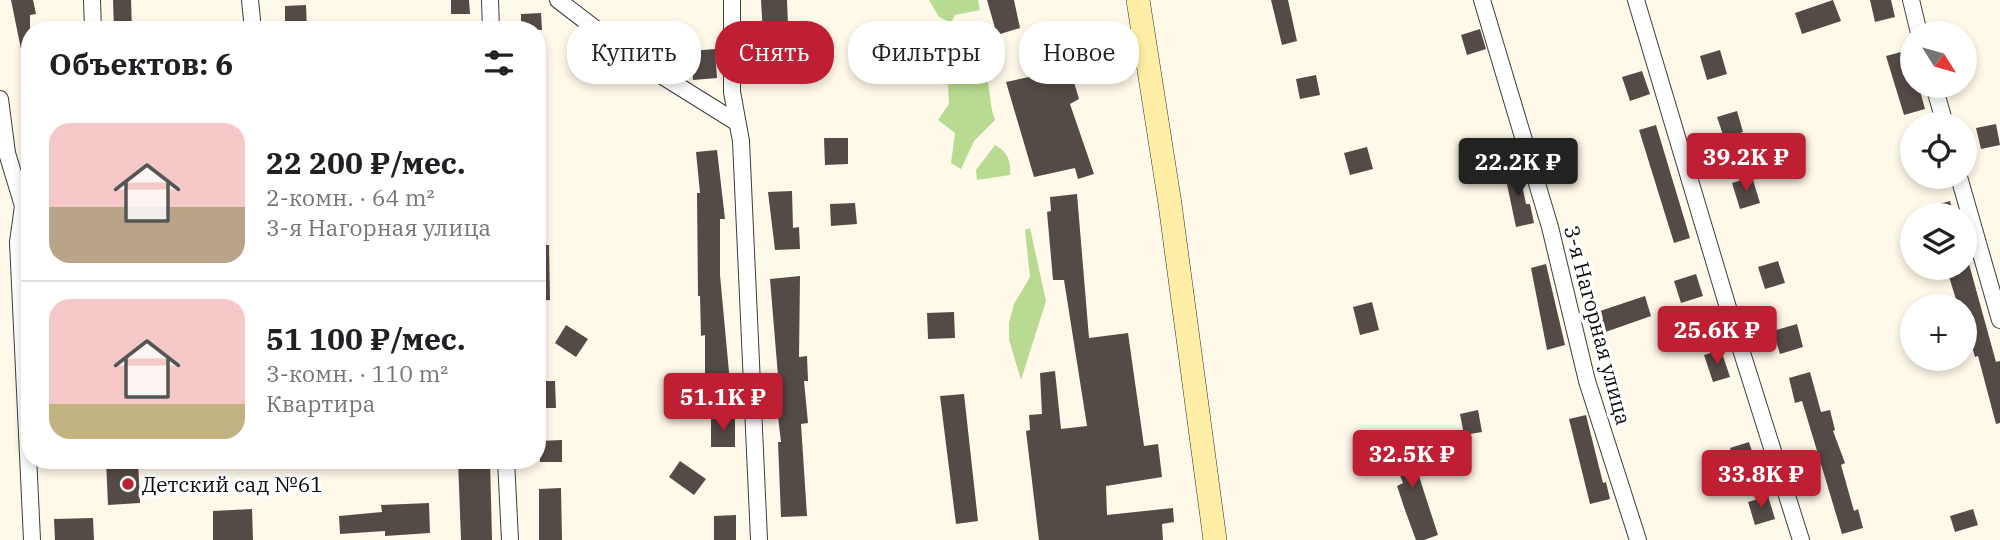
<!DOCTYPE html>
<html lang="ru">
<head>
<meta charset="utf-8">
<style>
  :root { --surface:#fff; --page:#f2f2f2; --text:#202124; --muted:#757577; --line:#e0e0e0; --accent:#bf1f33 }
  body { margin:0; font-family:"IBM Plex Serif",serif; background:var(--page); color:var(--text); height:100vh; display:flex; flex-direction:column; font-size:26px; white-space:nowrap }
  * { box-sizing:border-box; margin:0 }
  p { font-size:23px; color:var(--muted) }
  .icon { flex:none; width:38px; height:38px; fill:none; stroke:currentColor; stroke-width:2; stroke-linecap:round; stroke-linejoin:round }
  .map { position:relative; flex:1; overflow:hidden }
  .drawer { position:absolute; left:21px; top:21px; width:525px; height:448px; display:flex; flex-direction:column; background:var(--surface); border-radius:28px; box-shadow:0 4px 10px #0003 }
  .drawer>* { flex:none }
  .guide { position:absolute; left:567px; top:21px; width:665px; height:63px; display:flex; gap:14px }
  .needle { width:46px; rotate:127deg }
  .controls { position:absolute; left:1900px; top:21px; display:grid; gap:14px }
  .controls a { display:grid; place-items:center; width:77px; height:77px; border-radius:50%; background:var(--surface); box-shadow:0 4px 10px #0003; font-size:35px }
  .price { position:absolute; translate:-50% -60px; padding:0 16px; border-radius:7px; background:var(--accent); color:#fff; font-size:23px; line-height:46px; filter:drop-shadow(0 2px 4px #0008) }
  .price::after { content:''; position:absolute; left:50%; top:42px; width:21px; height:16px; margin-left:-10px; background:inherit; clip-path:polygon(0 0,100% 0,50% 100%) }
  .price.current { background:#222; color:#fff }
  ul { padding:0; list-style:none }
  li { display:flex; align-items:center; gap:21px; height:175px; padding:0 28px }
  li+li { border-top:2px solid var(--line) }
  li span { display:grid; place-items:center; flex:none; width:196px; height:140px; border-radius:21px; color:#555 }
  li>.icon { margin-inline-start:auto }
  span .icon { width:84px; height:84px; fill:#fffc; stroke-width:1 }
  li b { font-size:30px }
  h2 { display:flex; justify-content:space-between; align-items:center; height:84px; padding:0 28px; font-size:30px }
  .tag { padding:0 24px; border-radius:28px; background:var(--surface); box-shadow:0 4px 10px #0003; font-size:24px; line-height:63px }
  .tag.current { background:var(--accent); color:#fff }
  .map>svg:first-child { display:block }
  .forest { fill:#b8db91 }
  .building { fill:#544b47 }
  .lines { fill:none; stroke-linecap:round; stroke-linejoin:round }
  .minor-casing { stroke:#3e3e3e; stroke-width:18 }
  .secondary-casing { stroke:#2d2d2d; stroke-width:24 }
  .minor { stroke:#fff; stroke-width:16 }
  .secondary { stroke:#ffeea5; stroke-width:23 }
  .poi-dot { fill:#bf1f33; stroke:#fff; stroke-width:2.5 }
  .labels { text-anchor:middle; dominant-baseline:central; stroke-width:7; stroke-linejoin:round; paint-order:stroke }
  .street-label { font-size:21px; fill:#0b0b0b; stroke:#fff }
  .poi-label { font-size:21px; fill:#0b0b0b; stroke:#fff; text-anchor:start }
</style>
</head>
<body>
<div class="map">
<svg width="2000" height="540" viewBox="0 0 2000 540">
  <rect width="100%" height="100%" fill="#fff9ea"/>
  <!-- forest -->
  <g class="forest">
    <path d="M929 0H978L980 10 955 15 951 23 939 17Z"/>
    <path d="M951 31 965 34 959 41 960 51 969 53 968 60 974 58 976 41H982L987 54 972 70 975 71 980 64C993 85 987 97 995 120L974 141 961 169 951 163 955 133 938 120 949 104 946 39Z"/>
    <path d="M995 145C1008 152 1011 161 1010 175L977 180 976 170Z"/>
    <path d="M1030 228 1046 301 1021 380 1009 340V323L1014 304 1030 277 1025 230Z"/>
  </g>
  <!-- building -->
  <g class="building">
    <path d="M11 0H33L36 14 30 15V63L24 64Z"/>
    <path d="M113 0H131L132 30H114Z"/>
    <path d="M451 0H469L470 14H451Z"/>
    <path d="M761 0H787L789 50 764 52Z"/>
    <path d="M987 0H1014L1020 28 997 35Z"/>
    <path d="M1271 0H1288L1297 41 1282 45Z"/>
    <path d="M1833 0 1841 21 1802 34 1795 13Z"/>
    <path d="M1870 0H1891L1895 17 1875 22Z"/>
    <path d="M306 5 307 30H285V6Z"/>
    <path d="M541 13 542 30H521V14Z"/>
    <path d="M1056 26 1063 49 1058 51 1064 73 1071 72 1079 99 1070 104 1094 174 1078 179 1075 168 1034 177 1006 82 1048 73 1035 31Z"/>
    <path d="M1480 29 1486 49 1467 55 1461 35Z"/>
    <path d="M715 49 717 78 693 80 691 51Z"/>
    <path d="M1720 50 1727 74 1707 80 1700 56Z"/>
    <path d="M1905 51 1913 86 1919 87 1925 109 1904 115 1886 56Z"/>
    <path d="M1642 71 1650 94 1630 101 1622 77Z"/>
    <path d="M1316 75 1320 95 1300 99 1296 79Z"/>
    <path d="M1737 111 1743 132 1724 138 1717 117Z"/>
    <path d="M1996 124 2000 145 1981 149 1976 128Z"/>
    <path d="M1656 125 1690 238 1674 243 1639 130Z"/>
    <path d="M824 138H848V164L825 165Z"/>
    <path d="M1367 147 1373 169 1350 175 1344 153Z"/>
    <path d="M717 150 725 219H720V275L730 383H705V335L701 336 700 296H698L697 193H700L696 152Z"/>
    <path d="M1518 166 1526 204H1530L1534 223 1516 227 1504 170Z"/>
    <path d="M1752 177 1760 203 1740 209 1732 183Z"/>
    <path d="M792 191 793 228 799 227 800 249 775 250 768 192Z"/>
    <path d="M1077 194 1089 338 1128 333 1144 446 1158 444 1162 477 1106 486 1107 515 1173 508 1174 522 1162 524 1163 540H1039L1026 431 1030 430 1029 415 1042 414 1040 373 1055 371 1061 429 1087 426 1064 280H1053L1047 212 1051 211 1050 197Z"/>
    <path d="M1950 201 1954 215H1915V211Z"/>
    <path d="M855 203 857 224 831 226 830 204Z"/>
    <path d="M537 245H549L550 300 537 301Z"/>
    <path d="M1778 261 1785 283 1765 289 1758 267Z"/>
    <path d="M1546 264 1565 345 1547 350 1531 268Z"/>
    <path d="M1969 264 1996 362 2000 361V423L1996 424 1978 356 1975 357 1965 322V306H1958L1947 270 1965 268Z"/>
    <path d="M1696 274 1703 296 1681 303 1674 281Z"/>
    <path d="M800 276 799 357 807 356 808 381H804L808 423 801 424 807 516 781 517 778 442H781L776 400H780L770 279Z"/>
    <path d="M1645 296 1651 316 1597 335 1591 314Z"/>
    <path d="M1372 302 1379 330 1360 335 1353 307Z"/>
    <path d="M954 312 955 338 928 339 927 313Z"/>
    <path d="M1797 324 1803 347 1780 354 1773 331Z"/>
    <path d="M566 325 588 339 576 357 555 343Z"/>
    <path d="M1721 350 1730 377 1713 382 1704 355Z"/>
    <path d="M1810 372 1821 412 1830 410 1835 430 1833 431 1845 463 1841 465 1854 511 1858 509 1863 528 1842 534 1802 401 1795 403 1789 378Z"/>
    <path d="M537 381H555L556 408H537Z"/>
    <path d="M964 394 978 521 956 524 940 396Z"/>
    <path d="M1478 410 1482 432 1464 435 1460 414Z"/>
    <path d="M1586 415 1603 483 1606 482 1610 499 1590 504 1569 419Z"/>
    <rect x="711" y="419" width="24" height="28"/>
    <path d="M1405 433 1438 535 1424 540H1416L1405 510 1397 486 1403 483 1386 440Z"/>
    <path d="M562 440V462H540L539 441Z"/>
    <path d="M1749 442 1756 464 1737 470 1730 448Z"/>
    <path d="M106 460H138L140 503 108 505Z"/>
    <path d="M458 460H490L492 540H461Z"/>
    <path d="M680 461 706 479 694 495 669 477Z"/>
    <path d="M561 488 562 540H539V489Z"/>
    <path d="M1768 496 1775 519 1755 525 1748 502Z"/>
    <path d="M429 503 430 533 385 536V531L340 534 339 516 382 512 381 505Z"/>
    <path d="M252 509 253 540H213V511Z"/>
    <path d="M1973 509 1978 525 1955 532 1950 516Z"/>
    <path d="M736 515V540H714V516Z"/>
    <path d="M93 518 94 540H55L54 519Z"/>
  </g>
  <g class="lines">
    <defs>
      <g id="minor">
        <path d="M92 0 93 30"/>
        <path d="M250 0 253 30"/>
        <path d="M490 0 491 30"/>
        <path d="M558 0 635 59 736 122"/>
        <path d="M732 0V92L741 141 759 540"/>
        <path d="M1482 0 1550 227 1587 381 1638 540"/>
        <path d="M1636 0 1732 321 1801 540"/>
        <path d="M1911 0 1919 33"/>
        <path d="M1934 86 1945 124"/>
        <path d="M0 99 7 153 23 206 18 242 32 540"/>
        <path d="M1959 177 2000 320"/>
        <path d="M506 460 510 540"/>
      </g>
      <path id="secondary" d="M1138 0 1170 204 1215 540"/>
    </defs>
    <!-- minor casing -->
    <use href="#minor" class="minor-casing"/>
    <!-- secondary casing -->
    <use href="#secondary" class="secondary-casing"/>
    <!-- minor -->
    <use href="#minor" class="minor"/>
    <!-- secondary -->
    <use href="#secondary" class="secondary"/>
  </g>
  <!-- markers -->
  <circle class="poi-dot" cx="128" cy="484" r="7"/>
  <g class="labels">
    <!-- street labels -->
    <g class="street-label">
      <text transform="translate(1598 325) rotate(75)">3-я Нагорная улица</text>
    </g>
    <!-- poi labels -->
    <g class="poi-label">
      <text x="142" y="484">Детский сад №61</text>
    </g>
  </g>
</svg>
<div class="controls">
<a><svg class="needle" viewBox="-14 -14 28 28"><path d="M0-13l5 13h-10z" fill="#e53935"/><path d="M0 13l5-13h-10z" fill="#757577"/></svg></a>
<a><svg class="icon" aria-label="locate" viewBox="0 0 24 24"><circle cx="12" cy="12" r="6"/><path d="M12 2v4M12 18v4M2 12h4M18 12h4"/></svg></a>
<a><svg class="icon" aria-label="layers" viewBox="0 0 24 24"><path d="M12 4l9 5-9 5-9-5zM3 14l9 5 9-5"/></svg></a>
<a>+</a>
</div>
<b class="price" style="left:1746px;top:193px">39.2K ₽</b>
<b class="price current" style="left:1518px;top:198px">22.2K ₽</b>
<b class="price" style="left:1717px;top:366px">25.6K ₽</b>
<b class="price" style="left:723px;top:433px">51.1K ₽</b>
<b class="price" style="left:1412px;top:490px">32.5K ₽</b>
<b class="price" style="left:1761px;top:510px">33.8K ₽</b>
<div class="guide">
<a class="tag">Купить</a>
<a class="tag current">Снять</a>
<a class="tag">Фильтры</a>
<a class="tag">Новое</a>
</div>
<section class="drawer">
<h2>Объектов: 6<svg class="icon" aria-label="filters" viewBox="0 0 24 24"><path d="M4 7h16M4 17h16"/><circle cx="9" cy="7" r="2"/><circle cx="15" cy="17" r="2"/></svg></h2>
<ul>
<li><span style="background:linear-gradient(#f6c9c9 60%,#b9a48a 0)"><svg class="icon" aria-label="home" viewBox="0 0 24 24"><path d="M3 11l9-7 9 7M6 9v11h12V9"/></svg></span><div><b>22 200 ₽/мес.</b><p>2-комн. · 64 m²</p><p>3-я Нагорная улица</p></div></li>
<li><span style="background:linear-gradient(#f6c9c9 75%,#c2b280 0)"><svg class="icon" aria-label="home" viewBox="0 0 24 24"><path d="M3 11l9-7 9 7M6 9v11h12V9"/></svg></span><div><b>51 100 ₽/мес.</b><p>3-комн. · 110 m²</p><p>Квартира</p></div></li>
</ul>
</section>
</div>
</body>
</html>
